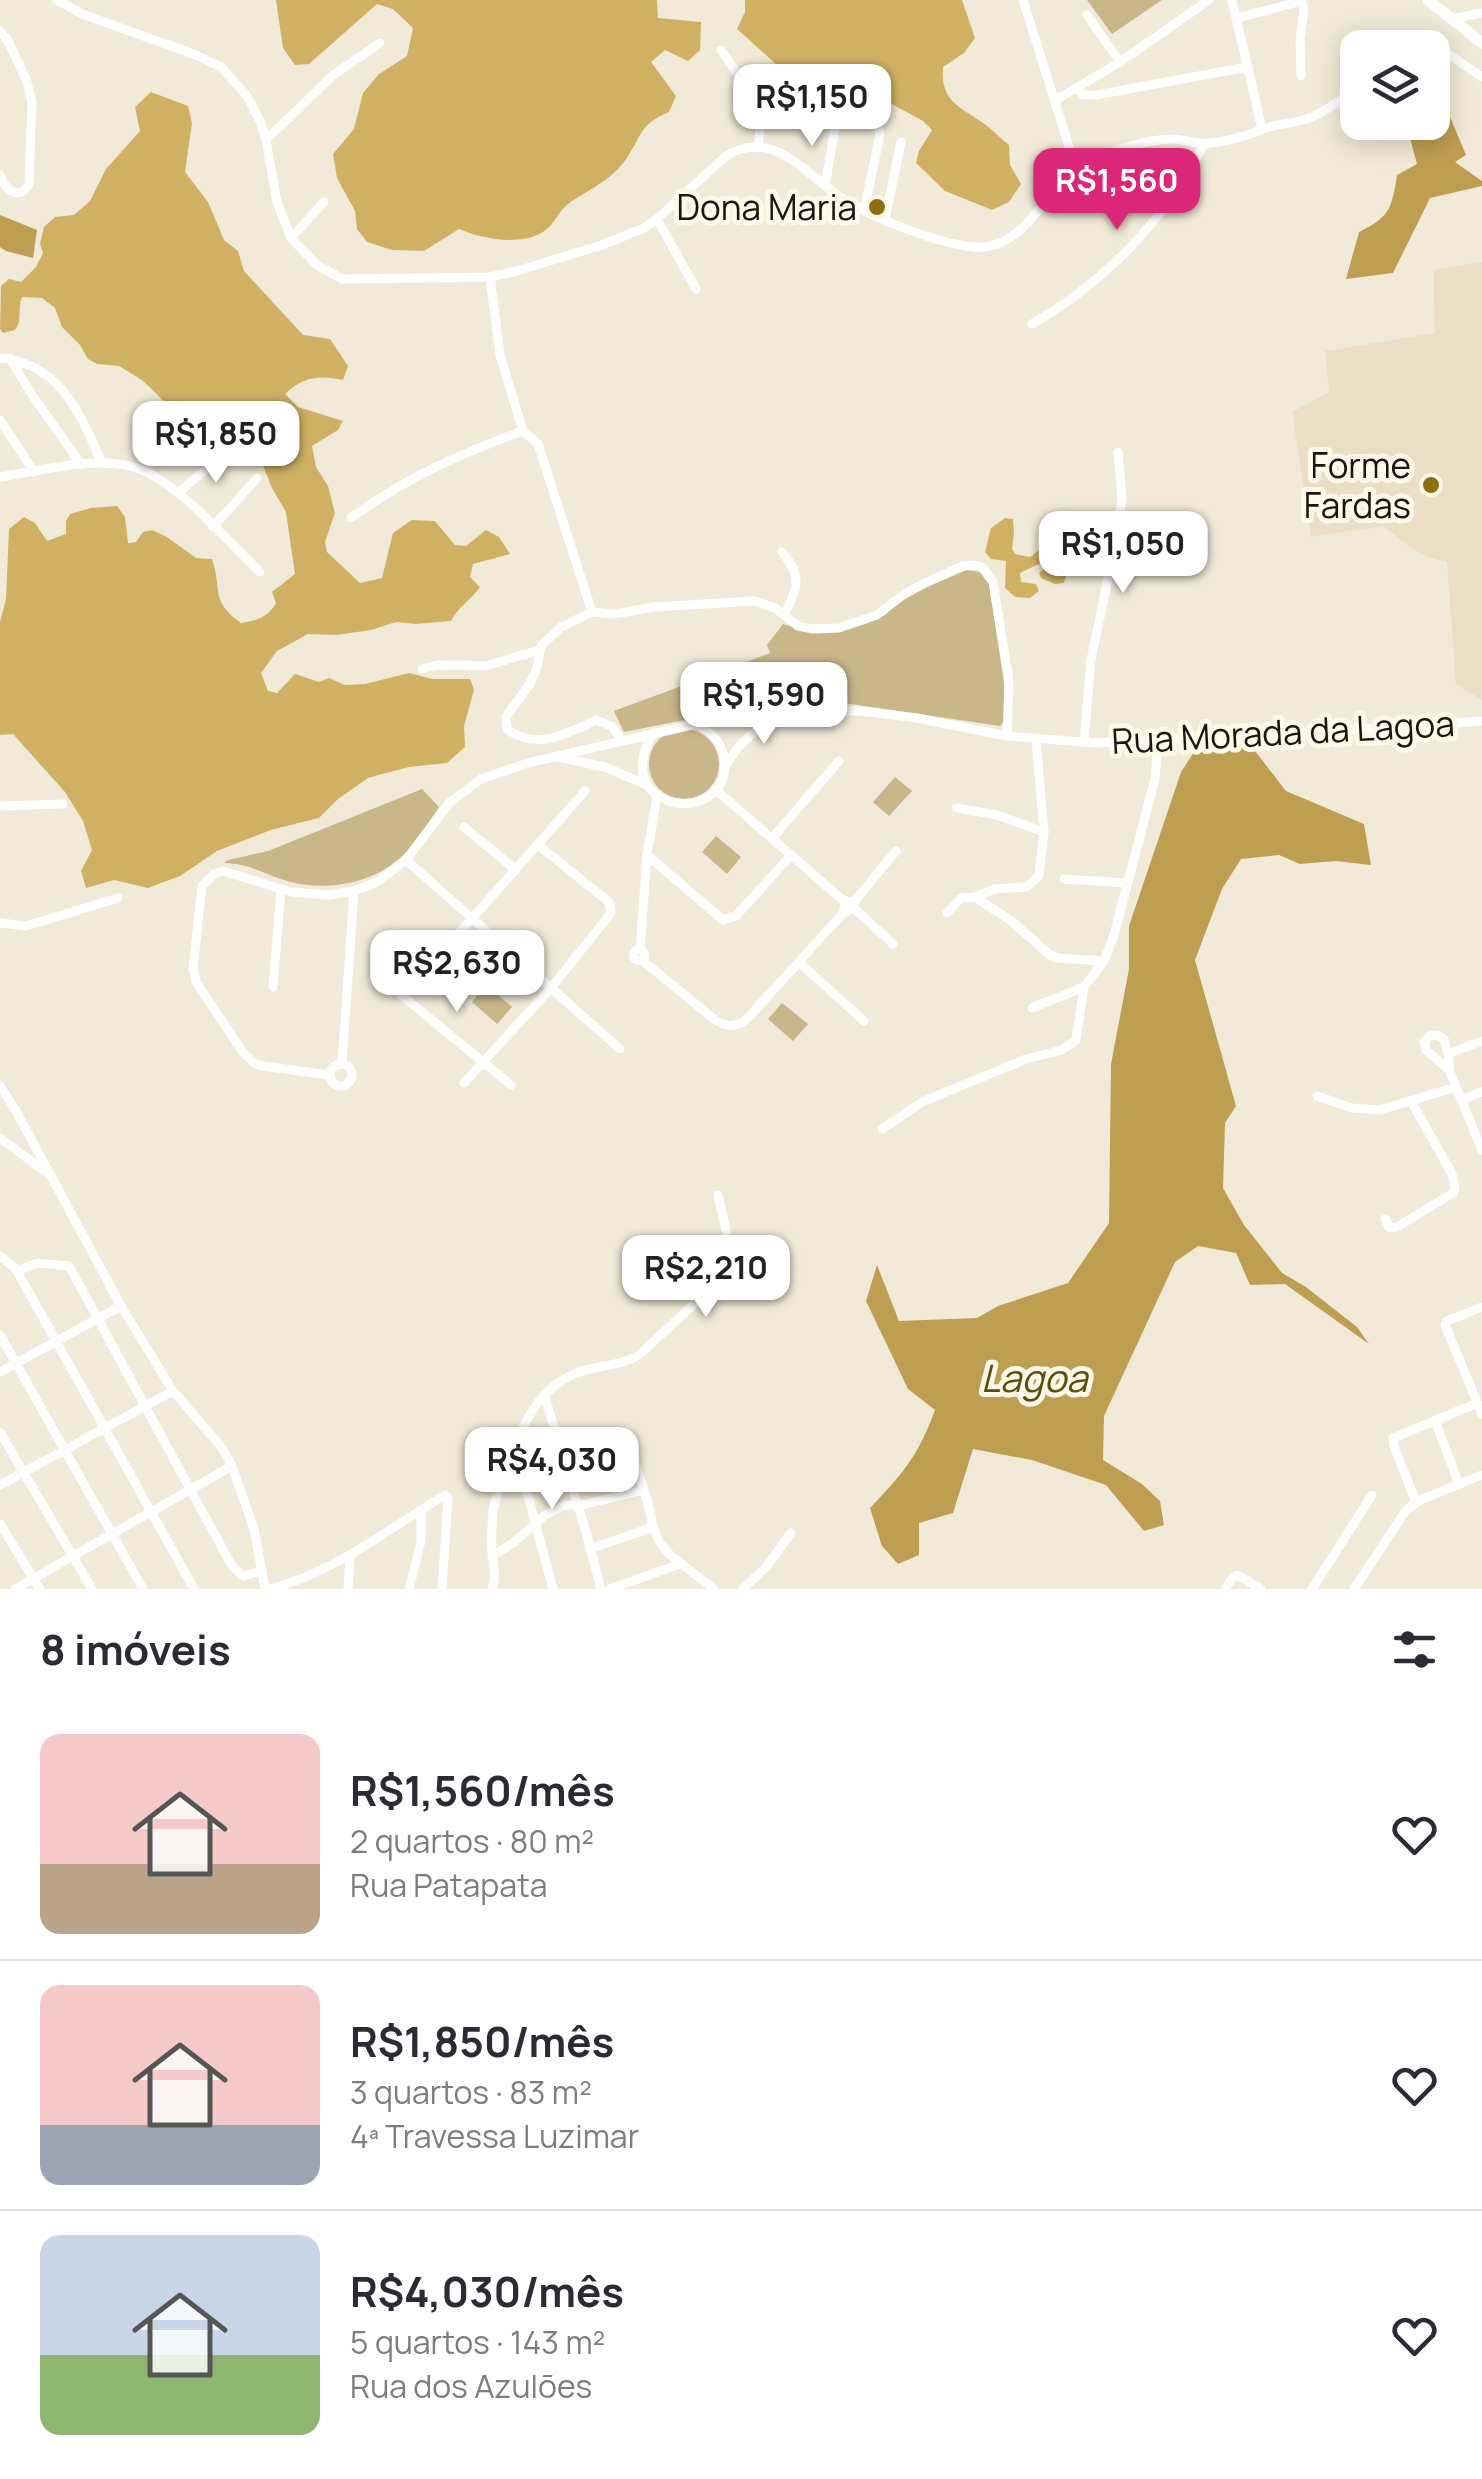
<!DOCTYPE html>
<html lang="pt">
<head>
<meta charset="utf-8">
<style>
  :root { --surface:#fff; --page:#f7f7f7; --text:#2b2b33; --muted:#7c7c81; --line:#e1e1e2; --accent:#db2777 }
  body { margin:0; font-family:Manrope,sans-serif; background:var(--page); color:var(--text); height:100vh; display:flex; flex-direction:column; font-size:38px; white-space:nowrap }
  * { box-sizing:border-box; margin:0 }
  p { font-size:32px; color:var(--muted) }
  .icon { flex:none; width:55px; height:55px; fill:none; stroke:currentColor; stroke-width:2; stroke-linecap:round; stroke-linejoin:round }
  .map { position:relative; height:1589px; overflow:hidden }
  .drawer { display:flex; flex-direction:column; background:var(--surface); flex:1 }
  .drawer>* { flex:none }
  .tools { position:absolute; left:1340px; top:30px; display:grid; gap:20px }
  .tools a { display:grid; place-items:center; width:110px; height:110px; border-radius:20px; background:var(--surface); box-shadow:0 5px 25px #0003; font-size:50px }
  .price { position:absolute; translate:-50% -85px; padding:0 22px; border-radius:20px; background:#fff; color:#222; font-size:32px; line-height:65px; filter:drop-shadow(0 2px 5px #0008) }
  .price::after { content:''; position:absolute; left:50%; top:60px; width:30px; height:22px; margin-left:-15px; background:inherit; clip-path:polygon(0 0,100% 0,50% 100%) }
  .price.current { background:var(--accent); color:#fff }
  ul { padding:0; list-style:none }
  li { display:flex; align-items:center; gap:30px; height:250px; padding:0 40px }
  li+li { border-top:2px solid var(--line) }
  li span { display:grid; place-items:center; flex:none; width:280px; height:200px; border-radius:20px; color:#555 }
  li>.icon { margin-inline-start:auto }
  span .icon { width:120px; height:120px; fill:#fffc; stroke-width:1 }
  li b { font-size:42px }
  h2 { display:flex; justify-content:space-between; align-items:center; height:120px; padding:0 40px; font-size:42px }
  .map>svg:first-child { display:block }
  .built { fill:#eadfc5 }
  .green { fill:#c9b78a }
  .forest { fill:#d0b164 }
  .water { fill:#be9f52 }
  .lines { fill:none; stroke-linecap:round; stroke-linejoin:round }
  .minor { stroke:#fff; stroke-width:9 }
  .major { stroke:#fff; stroke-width:11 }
  .poi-dot { fill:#8d6e10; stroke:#fef8e9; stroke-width:4 }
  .labels { text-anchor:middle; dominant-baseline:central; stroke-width:10; stroke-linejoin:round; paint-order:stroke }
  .poi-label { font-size:35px; fill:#18150e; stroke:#fef8e9; text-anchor:end }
  .street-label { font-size:35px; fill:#18150e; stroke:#fef8e9 }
  .water-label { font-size:38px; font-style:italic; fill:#604b0d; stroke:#fef8e9 }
</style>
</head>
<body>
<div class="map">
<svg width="1482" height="1589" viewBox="0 0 1482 1589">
  <rect width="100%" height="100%" fill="#f2ead8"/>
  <!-- built -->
  <path class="built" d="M1482 262V700L1456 684 1447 562 1425 556 1403 542 1384 526 1311 537 1292 412 1329 392 1325 351 1435 333 1433 270Z"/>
  <!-- green -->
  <g class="green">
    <path d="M1087 0H1162L1112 34Z"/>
    <path d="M967 570 979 572 988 577 989 583 1004 683 1007 717 1000 726 844 703 679 721 624 732 614 711 770 653 767 645 783 624 810 632 843 630 885 615 904 597Z"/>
    <circle cx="684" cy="764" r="35"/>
    <path d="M895 777 912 791 889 816 873 802Z"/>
    <path d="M422 789 439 807C429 822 419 838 407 851 379 882 331 892 291 882 266 876 253 864 224 863L228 860 268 851Z"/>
    <path d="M716 836 741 857 727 874 702 852Z"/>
    <path d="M486 985 512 1007 497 1024 472 1002Z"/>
    <path d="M782 1003 808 1024 793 1041 768 1019Z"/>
  </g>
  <!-- forest -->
  <g class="forest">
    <path d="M276 0H657L658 18 701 22 700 50 688 61 665 50 651 62 676 96 669 112C637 125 642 138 624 162 610 181 586 191 568 204 559 211 556 221 548 228 527 248 482 239 459 229L424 251 392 250 367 242 357 229 355 211 337 178 333 154 354 129 363 93 379 74 407 56 413 28 393 9 377 4 309 64 295 65 283 48Z"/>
    <path d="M745 0H962L975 38 964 53 943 67C940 101 959 106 983 123 992 129 1000 138 1009 145L1010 165 1021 184 1009 202 992 210 945 191 916 163 919 151 932 130 923 121 888 102 871 88 823 86 786 73 737 29 745 12Z"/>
    <path d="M151 92 188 106 192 123 185 172 208 202 224 240 238 251 244 271 303 335 330 339 348 366 343 380C319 375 303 377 285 394L298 407 343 421 338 430 312 446 316 467 328 486 335 513 325 542 327 552 360 583 382 578 393 533 412 520 435 521 455 545 466 546 486 530 499 537 510 554 473 564 470 577 480 587C471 600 458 607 451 621L416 624 396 622 371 630 336 635 308 634 277 651 261 673 268 691 277 693 295 674 319 682 329 678 345 685 365 684 409 673 432 679H470L474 690 464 726 465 747 447 763 409 767 368 778 338 799 319 818 271 830 217 851 180 876 148 888 114 880 86 888 81 871 92 850 83 821 65 792 13 734 0 735V622L6 599 9 529 24 517 35 523 47 541 66 534V521L70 514 91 508 117 506 125 517 128 543 136 542 143 532 152 530 167 537 196 558 212 559C223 591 209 599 241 623 257 621 268 617 276 603L272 592 295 574 286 512 272 488 256 448 233 430 218 424 185 444 170 450 153 433 163 419 167 404 142 380 119 366 97 364 88 359 80 345 62 327 55 308 42 298 22 297C17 309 23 320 15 330L3 333 0 329 1 286 9 279 21 282 36 267 43 253 40 244 44 227 55 217 74 215 90 201 106 169 140 131 135 107Z"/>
    <path d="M1005 518 1013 519 1014 534 1012 549 1015 554 1030 557 1047 544 1059 527 1067 528C1076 545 1068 565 1064 583L1055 584 1041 578 1039 573 1046 567 1043 562 1020 573 1021 582 1036 584 1039 591 1030 598 1015 597 1005 588 1006 561 991 559 985 552 991 528Z"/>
  </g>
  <!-- water -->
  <g class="water">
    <path d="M1433 99 1443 100 1466 155 1455 162 1482 181V186L1430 198 1393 273 1346 279 1359 232C1390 217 1392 208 1397 175L1417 164 1406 123 1432 122Z"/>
    <path d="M0 215 37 230 33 258 6 251 0 247Z"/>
    <path d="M1252 747 1286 791 1364 824 1371 865 1336 861 1300 864 1279 855 1241 859 1222 889 1195 960 1236 1106 1225 1123 1223 1188 1244 1225 1282 1273 1306 1287 1357 1327 1369 1344 1285 1284 1250 1285 1236 1253 1198 1246 1175 1262 1104 1416 1103 1460 1142 1484 1160 1501 1164 1525 1144 1531 1106 1485 1032 1460 973 1449 953 1513 919 1523V1555L898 1564 882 1546 870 1508C903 1474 919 1454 935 1410L908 1389 866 1301 877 1265 899 1321 977 1318 998 1306 1068 1283 1109 1223 1111 1064 1129 969V926L1181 772 1194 752Z"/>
  </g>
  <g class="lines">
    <!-- minor -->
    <g class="minor">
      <path d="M57 0 82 14 196 55 221 67 247 96 260 121 266 140 277 202 291 238 317 265 342 279 490 277 517 271 602 245 644 228 657 219 726 156C739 148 755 145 770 149 796 157 816 181 839 196 869 217 936 243 973 247 1028 252 1046 183 1085 163 1106 152 1148 139 1172 139 1185 139 1197 145 1210 143 1230 141 1242 137 1261 130 1277 123 1296 124 1312 117 1328 110 1343 98 1358 89"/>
      <path d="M1023 0 1076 169"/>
      <path d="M1232 0 1262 129"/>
      <path d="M1301 1 1304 10 1300 41 1301 76"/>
      <path d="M1087 15 1120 62"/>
      <path d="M1237 18 1302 1"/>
      <path d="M1450 19 1482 13"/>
      <path d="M0 31 7 39 26 79 32 101 29 184C19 202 5 190 0 175"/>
      <path d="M721 50 762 110"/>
      <path d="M1432 53 1451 56 1482 77"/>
      <path d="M1078 88 1083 95H1096L1248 67"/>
      <path d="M1054 101 1120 62 1209 0"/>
      <path d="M762 110 774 102 785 100 837 117 872 120 877 124 880 134 864 211"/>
      <path d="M266 140 332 76 380 43"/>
      <path d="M758 148 762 110"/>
      <path d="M825 186 837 117"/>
      <path d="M657 219 696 289"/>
      <path d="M885 219 901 142"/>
      <path d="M291 238 324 202"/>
      <path d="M490 277 500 355 523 431 538 444 592 612"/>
      <path d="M1032 324C1105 282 1165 220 1204 144"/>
      <path d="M0 358C12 358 20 362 31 366 70 384 86 427 102 463"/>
      <path d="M10 358 30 392 81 464"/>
      <path d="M0 420 34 472"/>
      <path d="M0 477C41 471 88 457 130 466 174 476 227 541 260 572"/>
      <path d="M178 493 229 449"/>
      <path d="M351 518C403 479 462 453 523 431"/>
      <path d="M213 527 257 478"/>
      <path d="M782 552C803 577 798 587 784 615"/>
      <path d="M422 669 437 665 485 666 540 650"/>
      <path d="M653 733C606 815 734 828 724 758 721 740 710 731 694 723"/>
      <path d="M621 740 613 727 596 720C568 734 536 751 507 729L506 717 529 685 537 668 541 646 561 627 592 612 614 614 654 607 755 601 775 608 798 626 813 629 839 628 877 615 903 595 923 584 962 566 975 565 982 567 993 582 1009 681 1007 736"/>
      <path d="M1084 742 1091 660 1114 550 1122 499 1118 452"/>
      <path d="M558 757 605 767 647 785"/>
      <path d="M726 765C740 742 755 728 780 717"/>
      <path d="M715 789 845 902"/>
      <path d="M0 806 63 804"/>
      <path d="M957 808 997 815 1044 832"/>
      <path d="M464 827 516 870"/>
      <path d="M773 837 839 761"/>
      <path d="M647 855 723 920 736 916 791 855"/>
      <path d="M406 860 620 1049"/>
      <path d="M1064 879 1126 883"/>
      <path d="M975 897 1010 920 1050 955 1057 958 1104 961"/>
      <path d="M854 902 846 901 844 909 848 911 854 908V902L896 851"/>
      <path d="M854 908 893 944"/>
      <path d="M947 913 961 898 975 897 994 889 1026 887 1039 876 1044 832 1036 739"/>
      <path d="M0 923 26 926 118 898"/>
      <circle cx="639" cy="955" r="5.5"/>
      <path d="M640 950 647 855 657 796"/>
      <path d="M642 960 715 1020C726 1027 734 1027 745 1021L846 910"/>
      <path d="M800 963 864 1021"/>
      <path d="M377 975 511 1085"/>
      <path d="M273 987 281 889"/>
      <path d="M403 996 585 791"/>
      <path d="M1032 1008 1084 987"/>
      <path d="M1448 1054 1482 1041"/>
      <path d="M342 1064 354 891"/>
      <circle cx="341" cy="1075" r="11"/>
      <path d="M1449 1070 1426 1050 1424 1042 1429 1036 1437 1035 1444 1039 1449 1059V1070L1482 1150"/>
      <path d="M330 1075 262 1066 254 1063 243 1052 196 982 193 968 202 886 214 874 223 871 291 892 329 895 354 891 377 882 406 860 449 803 481 779 528 763 709 721 811 711H861L917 718 1007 736 1095 743 1367 729 1482 721"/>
      <path d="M464 1083 551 988 611 913 609 902 538 845"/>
      <path d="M0 1086 16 1111 121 1306 173 1391 223 1449 232 1466 254 1529 265 1589"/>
      <path d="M1317 1096 1352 1108 1380 1110 1456 1087"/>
      <path d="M1461 1100 1482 1092"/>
      <path d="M882 1129 922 1102 1026 1059 1062 1050 1076 1040 1084 987 1104 961 1114 935 1155 779 1158 740"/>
      <path d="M0 1138 47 1173"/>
      <path d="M1385 1219 1389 1227 1395 1228 1453 1193 1455 1189 1452 1174 1411 1101"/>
      <path d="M0 1256 16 1269 194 1589"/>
      <path d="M17 1271 37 1263 69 1266 232 1566 243 1576 262 1571"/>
      <path d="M1482 1307 1447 1321 1445 1325 1482 1414"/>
      <path d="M0 1335 143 1589"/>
      <path d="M0 1372 121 1306"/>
      <path d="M544 1394 586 1532 601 1589"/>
      <path d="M1435 1421 1459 1484"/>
      <path d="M0 1432 92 1589"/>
      <path d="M515 1447 553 1589"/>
      <path d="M633 1457 648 1503 653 1527 660 1543 670 1555 714 1589"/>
      <path d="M0 1485 173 1391"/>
      <path d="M1416 1502 1394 1446 1393 1438 1477 1403"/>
      <path d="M0 1524 40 1589"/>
      <path d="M590 1549 653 1527"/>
      <path d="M492 1556 513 1543 545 1515 565 1505H582L644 1490"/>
      <path d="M15 1589 232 1466"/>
      <path d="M270 1589C336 1572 388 1529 445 1495L448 1499 442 1589"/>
      <path d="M348 1589 350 1555"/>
      <path d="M409 1589 421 1541V1510"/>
      <path d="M492 1589C497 1576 493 1565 492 1551 491 1538 492 1525 493 1512 496 1494 503 1477 509 1460 524 1422 538 1388 579 1372 599 1365 621 1366 639 1355L723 1277C736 1255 723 1220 718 1195"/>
      <path d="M610 1589 680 1564"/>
      <path d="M743 1589 766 1567 791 1533"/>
      <path d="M1225 1589 1233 1577 1237 1575 1261 1589"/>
      <path d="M1312 1589 1372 1495"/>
      <path d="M1354 1589 1406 1510 1420 1500 1482 1475"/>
    </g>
    <!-- major -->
    <path class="major" d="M1428 0 1482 43"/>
  </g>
  <!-- markers -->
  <g class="poi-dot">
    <circle cx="877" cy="207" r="10"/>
    <circle cx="1431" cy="485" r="10"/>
  </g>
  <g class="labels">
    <!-- poi labels -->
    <g class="poi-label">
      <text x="857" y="207">Dona Maria</text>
      <text x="1411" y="465">Forme<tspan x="1411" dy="40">Fardas</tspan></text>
    </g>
    <!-- street labels -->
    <g class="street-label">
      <text transform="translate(1283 732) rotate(-3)">Rua Morada da Lagoa</text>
    </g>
    <!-- water labels -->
    <g class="water-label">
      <text x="1034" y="1377">Lagoa</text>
    </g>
  </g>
</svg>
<div class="tools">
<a><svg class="icon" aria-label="layers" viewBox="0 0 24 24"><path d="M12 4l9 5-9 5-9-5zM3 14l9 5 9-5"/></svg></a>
</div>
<b class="price" style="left:812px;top:149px">R$1,150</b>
<b class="price current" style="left:1117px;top:233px">R$1,560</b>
<b class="price" style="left:216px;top:486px">R$1,850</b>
<b class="price" style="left:1123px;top:596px">R$1,050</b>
<b class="price" style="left:764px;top:747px">R$1,590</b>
<b class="price" style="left:457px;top:1015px">R$2,630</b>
<b class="price" style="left:706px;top:1320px">R$2,210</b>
<b class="price" style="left:552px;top:1512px">R$4,030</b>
</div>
<section class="drawer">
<h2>8 imóveis<svg class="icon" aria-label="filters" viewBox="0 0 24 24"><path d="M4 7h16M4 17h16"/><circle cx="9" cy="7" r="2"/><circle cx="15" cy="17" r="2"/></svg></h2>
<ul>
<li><span style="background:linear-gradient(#f6c9c9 65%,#b9a48a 0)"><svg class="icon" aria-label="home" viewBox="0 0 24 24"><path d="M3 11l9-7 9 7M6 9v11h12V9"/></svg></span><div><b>R$1,560/mês</b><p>2 quartos · 80 m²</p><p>Rua Patapata</p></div><svg class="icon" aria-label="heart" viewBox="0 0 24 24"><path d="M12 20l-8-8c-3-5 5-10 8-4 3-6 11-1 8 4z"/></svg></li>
<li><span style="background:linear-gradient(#f6c9c9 70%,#9aa5b1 0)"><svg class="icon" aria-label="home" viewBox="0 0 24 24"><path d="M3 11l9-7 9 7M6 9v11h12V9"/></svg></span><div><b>R$1,850/mês</b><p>3 quartos · 83 m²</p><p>4ª Travessa Luzimar</p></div><svg class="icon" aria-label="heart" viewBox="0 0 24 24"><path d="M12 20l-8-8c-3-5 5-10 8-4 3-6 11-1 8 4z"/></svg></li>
<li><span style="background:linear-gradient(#c9d6e8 60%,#8fb573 0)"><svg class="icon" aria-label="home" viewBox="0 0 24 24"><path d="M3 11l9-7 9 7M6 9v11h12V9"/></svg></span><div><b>R$4,030/mês</b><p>5 quartos · 143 m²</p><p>Rua dos Azulões</p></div><svg class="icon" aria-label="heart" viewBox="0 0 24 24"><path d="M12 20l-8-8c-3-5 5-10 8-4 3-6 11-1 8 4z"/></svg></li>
</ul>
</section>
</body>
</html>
